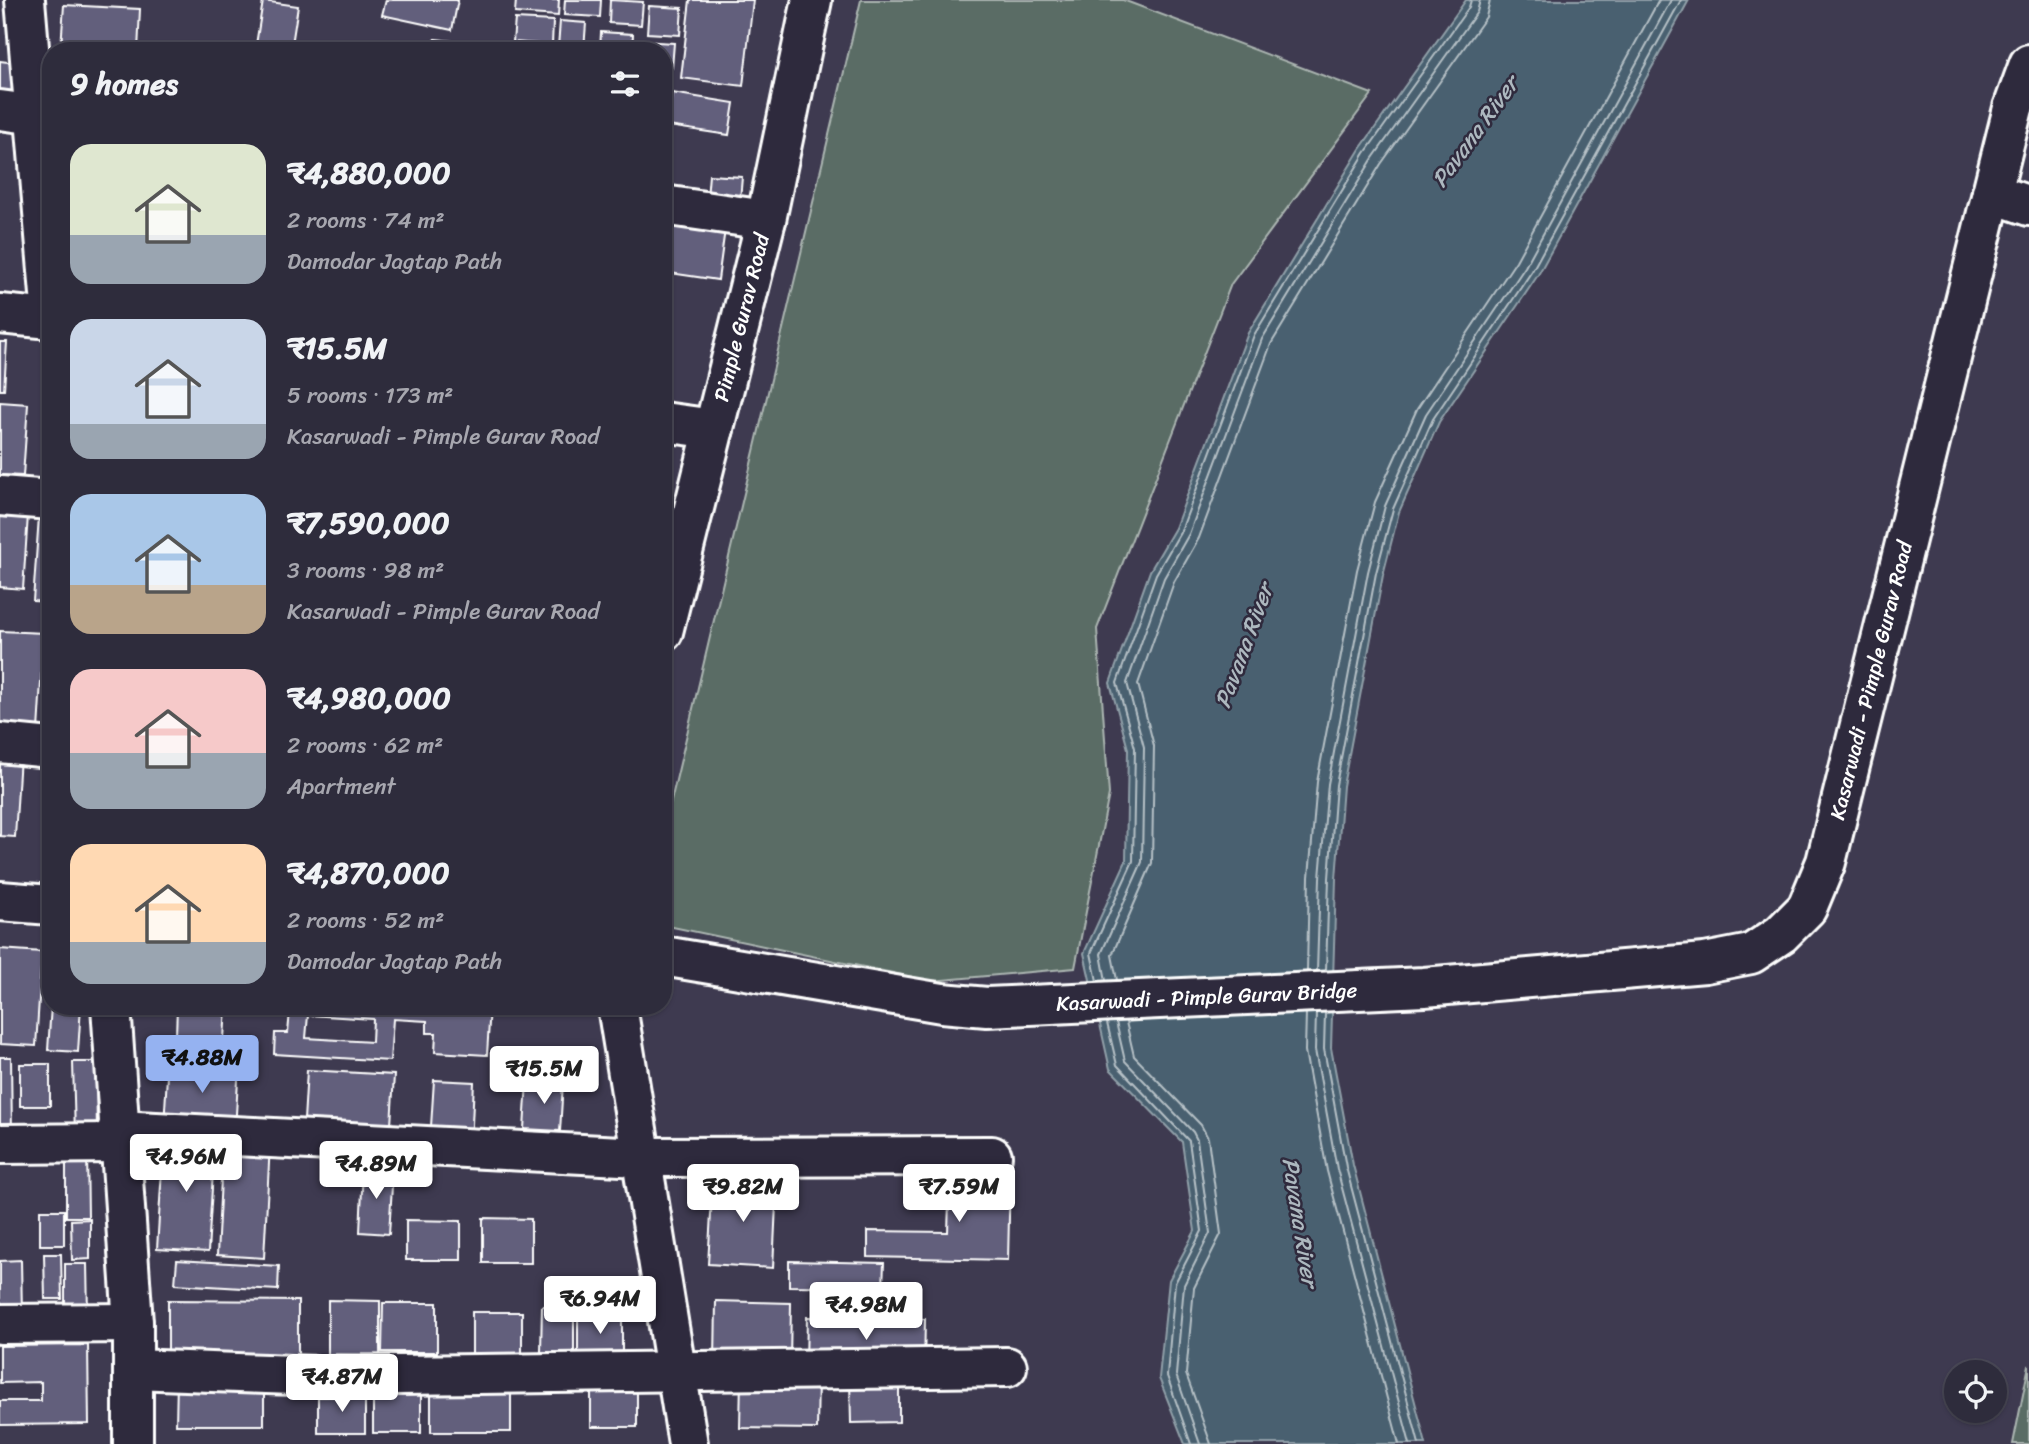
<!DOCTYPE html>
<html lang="en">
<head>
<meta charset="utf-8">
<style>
  :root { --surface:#2e2c3c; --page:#363443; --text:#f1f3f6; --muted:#a7a7af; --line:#494856; --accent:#95b2f1 }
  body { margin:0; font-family:Sriracha,sans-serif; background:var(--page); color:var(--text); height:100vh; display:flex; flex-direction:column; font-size:26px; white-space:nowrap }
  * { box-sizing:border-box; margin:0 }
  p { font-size:23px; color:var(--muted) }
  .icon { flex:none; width:38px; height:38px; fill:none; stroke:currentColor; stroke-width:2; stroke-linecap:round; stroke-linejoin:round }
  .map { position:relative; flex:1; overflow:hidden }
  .side { position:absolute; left:42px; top:42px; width:630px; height:973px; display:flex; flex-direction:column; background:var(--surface); border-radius:28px; box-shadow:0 2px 5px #0004,0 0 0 2px var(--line) }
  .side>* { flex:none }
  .controls { position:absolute; left:1944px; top:1360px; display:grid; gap:14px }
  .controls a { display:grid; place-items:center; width:63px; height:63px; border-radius:50%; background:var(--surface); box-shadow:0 2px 5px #0004,0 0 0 2px var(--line); font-size:35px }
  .price { position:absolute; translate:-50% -60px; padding:0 16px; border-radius:7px; background:#fff; color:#222; font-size:23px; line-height:46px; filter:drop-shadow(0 2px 4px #0008) }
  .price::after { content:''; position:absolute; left:50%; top:42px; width:21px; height:16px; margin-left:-10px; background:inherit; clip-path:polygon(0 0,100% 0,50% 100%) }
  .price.active { background:var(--accent); color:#111 }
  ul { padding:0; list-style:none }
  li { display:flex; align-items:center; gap:21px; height:175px; padding:0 28px }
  li span { display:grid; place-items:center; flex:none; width:196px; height:140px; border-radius:21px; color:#555 }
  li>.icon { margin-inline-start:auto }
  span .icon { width:84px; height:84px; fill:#fffc; stroke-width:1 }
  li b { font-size:30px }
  h2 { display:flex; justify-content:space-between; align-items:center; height:84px; padding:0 28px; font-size:30px }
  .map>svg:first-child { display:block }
  .green { fill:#5a6c65; stroke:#acb6b2; stroke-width:2 }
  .water { fill:#486170; stroke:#91a0a9; stroke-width:2 }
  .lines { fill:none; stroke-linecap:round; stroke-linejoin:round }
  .shore { stroke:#b6c0c6; stroke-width:2 }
  .building { fill:#625e7c; stroke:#fff; stroke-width:2; fill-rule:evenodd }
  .minor-casing { stroke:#fff; stroke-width:44 }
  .tertiary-casing { stroke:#fff; stroke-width:44 }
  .minor { stroke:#2f2a3d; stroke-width:38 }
  .tertiary { stroke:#2f2a3d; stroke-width:38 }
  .labels { text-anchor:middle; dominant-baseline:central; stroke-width:5; stroke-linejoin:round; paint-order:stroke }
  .street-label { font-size:21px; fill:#fff; stroke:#2f2a3d }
  .water-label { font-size:23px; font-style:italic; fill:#adb8bf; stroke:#2f2a3d }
</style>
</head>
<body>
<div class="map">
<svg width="2029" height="1444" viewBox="0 0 2029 1444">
  <rect width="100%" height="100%" fill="#3e3a50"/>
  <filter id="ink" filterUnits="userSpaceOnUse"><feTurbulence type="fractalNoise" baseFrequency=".0143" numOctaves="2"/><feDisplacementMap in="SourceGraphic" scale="14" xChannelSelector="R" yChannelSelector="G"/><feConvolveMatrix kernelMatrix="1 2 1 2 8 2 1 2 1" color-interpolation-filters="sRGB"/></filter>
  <g filter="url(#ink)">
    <!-- green -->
    <g class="green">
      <path d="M861 0H1123L1372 94 1231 284 1097 629 1109 794 1075 968 931 981 663 925V835Z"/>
      <path d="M2029 1365V1444H2013Z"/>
    </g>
    <!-- water -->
    <path class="water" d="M1466 0H1689L1538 275 1439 422 1399 512 1383 575 1343 786 1336 879 1331 1048 1353 1165 1426 1444H1185L1159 1378 1169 1280 1195 1231 1182 1142 1110 1069 1084 953 1126 861 1128 749 1110 683 1150 571 1175 528 1248 333 1360 149Z"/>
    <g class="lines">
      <!-- shore -->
      <g class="shore">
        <path d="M1326 970 1329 878 1336 785 1376 573 1393 509 1433 419 1532 271 1681 0"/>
        <path d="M1307 971 1309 877 1317 782 1357 570 1375 502 1417 409 1516 261 1659 0"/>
        <path d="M1317 971 1320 878 1328 784 1368 572 1385 506 1426 414 1525 267 1671 0"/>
        <path d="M1117 980 1112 955 1152 863 1154 746 1138 684 1174 582 1199 538 1271 344 1381 164 1486 17 1490 0"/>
        <path d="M1097 981 1091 953 1133 861 1135 748 1117 683 1156 574 1181 531 1254 335 1365 153 1469 7 1471 0"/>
        <path d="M1106 981 1101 954 1142 862 1144 747 1127 683 1164 578 1189 534 1262 339 1373 158 1477 12 1480 0"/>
        <path d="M1306 1013 1305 1051 1327 1171 1399 1444"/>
        <path d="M1316 1013 1315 1050 1337 1169 1410 1444"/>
        <path d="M1325 1013 1324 1049 1346 1167 1419 1444"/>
        <path d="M1116 1022 1125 1061 1193 1132 1197 1140 1210 1233 1184 1285 1176 1375 1200 1444"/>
        <path d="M1126 1022 1134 1056 1201 1125 1208 1138 1221 1234 1194 1288 1186 1374 1211 1444"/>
        <path d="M1107 1023 1117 1065 1189 1141 1202 1231 1175 1283 1167 1376 1191 1444"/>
      </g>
    </g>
    <!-- building -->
    <g class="building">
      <path d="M386 0H458L452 30 382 15Z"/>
      <path d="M516 0H559L558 16 515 13Z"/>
      <path d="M565 0H601L600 17 564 15Z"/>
      <path d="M610 0 643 2 641 25 609 23Z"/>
      <path d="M690 0H753L743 86 681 78Z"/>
      <path d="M263 1 298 6 291 51H255Z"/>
      <path d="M64 5 140 9 138 51 61 47Z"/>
      <path d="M649 6 682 8 680 35 647 33Z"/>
      <path d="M515 19 553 21 552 45 513 42Z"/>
      <path d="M560 21 586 23 584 50 558 47Z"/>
      <path d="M601 32 633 34 632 51H600Z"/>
      <path d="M435 39 479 44V51H434Z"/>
      <path d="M639 41 674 43 672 68 663 67V51H638Z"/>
      <path d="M0 61 16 63 11 107 0 105Z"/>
      <path d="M663 75H666L663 112Z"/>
      <path d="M672 93 734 103 729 135 668 126Z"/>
      <path d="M709 175 742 177 739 212 706 209Z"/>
      <path d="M663 221 725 229 718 280 663 272Z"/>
      <path d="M0 342H7L4 390H0Z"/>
      <path d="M0 402 28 404 23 476 0 475Z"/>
      <path d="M0 513 28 515 23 589 0 587Z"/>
      <path d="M39 516 51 517V602L33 601Z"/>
      <path d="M0 631 44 633 38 730 0 728Z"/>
      <path d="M0 755 20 756 15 837 0 836Z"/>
      <path d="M0 949 42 952 36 1046 0 1044Z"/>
      <path d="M51 1006H81L78 1052 48 1050Z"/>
      <path d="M177 1006H490L487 1055 435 1052 436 1033H427V1021L393 1019 390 1061 274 1054 275 1033H288L290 1011 226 1007 224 1039 176 1036ZM308 1015 373 1019 372 1042 306 1038Z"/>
      <path d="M0 1057H11L12 1136H0Z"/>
      <path d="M168 1059 239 1063 235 1131 164 1126Z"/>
      <path d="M73 1062H96L97 1135H75Z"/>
      <rect x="20" y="1064" width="30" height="42"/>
      <path d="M307 1070 394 1075 390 1142 303 1137Z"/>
      <path d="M434 1080 474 1082 471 1145 430 1142Z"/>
      <path d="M527 1081 563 1083 560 1131 524 1129Z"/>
      <path d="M164 1137 215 1140 208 1252 157 1249Z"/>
      <path d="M223 1141 270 1144 264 1258 217 1255Z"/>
      <path d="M87 1151 88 1217H66V1152Z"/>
      <path d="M363 1169 393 1170 389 1234 360 1232Z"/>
      <path d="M950 1171 1010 1172 1008 1260 868 1257V1231L948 1232Z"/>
      <path d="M713 1180 777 1183 773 1268 708 1264Z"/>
      <rect x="40" y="1210" width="24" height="35"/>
      <path d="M483 1218 531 1219V1263H483Z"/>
      <path d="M90 1219V1259L72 1260 71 1220Z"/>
      <path d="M406 1220 461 1221V1260H406Z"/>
      <path d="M44 1254H61L62 1299H45Z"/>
      <path d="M21 1260 22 1314H0V1261Z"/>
      <path d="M177 1260 279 1266 278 1290 175 1284Z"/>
      <path d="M789 1261 884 1263 883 1287 789 1286Z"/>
      <path d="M65 1264H87L88 1313H65Z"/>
      <path d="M168 1300 298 1301V1354H168Z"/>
      <path d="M328 1300 380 1301V1355L328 1354Z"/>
      <path d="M716 1301 791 1303 790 1363 715 1362Z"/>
      <path d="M383 1303H437V1352H382Z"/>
      <path d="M542 1306H574V1352H541Z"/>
      <rect x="578" y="1310" width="44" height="51"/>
      <rect x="472" y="1312" width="50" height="54"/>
      <path d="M807 1317 925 1319 924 1368 806 1366Z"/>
      <path d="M88 1345 89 1424 0 1425V1401H41V1382L0 1383V1346Z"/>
      <path d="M741 1377 818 1379 817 1429 740 1428Z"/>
      <path d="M899 1378V1422L851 1423 850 1379Z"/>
      <path d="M177 1381 264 1382V1425H176Z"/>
      <rect x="591" y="1384" width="46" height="43"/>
      <rect x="373" y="1391" width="48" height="42"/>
      <rect x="431" y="1391" width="80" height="41"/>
      <rect x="318" y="1395" width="47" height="38"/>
    </g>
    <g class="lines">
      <defs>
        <g id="minor">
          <path d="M25 0 51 306"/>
          <path d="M0 110 51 117"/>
          <path d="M1992 193 2029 206"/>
          <path d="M663 205 766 220"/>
          <path d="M0 314 51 319"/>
          <path d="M663 422 714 429"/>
          <path d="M0 496 51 500"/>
          <path d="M0 743 51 748"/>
          <path d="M111 1006 133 1323V1444"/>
          <path d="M117 1130 641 1157 992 1156"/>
          <path d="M0 1144 118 1143"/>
          <path d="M0 1324 133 1323"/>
          <path d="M133 1369 320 1376 1007 1367"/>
        </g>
        <g id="tertiary">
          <path id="s1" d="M663 632 766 220 812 0"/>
          <path d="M0 901 51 905"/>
          <path id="s2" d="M663 956 942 1003 987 1007 1424 987 1705 963 1751 954 1781 934 1807 908 1826 862 2013 108 2029 64"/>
          <path d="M617 1006 688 1444"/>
        </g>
      </defs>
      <!-- minor casing -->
      <use href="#minor" class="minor-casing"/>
      <!-- tertiary casing -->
      <use href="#tertiary" class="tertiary-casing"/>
      <!-- minor -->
      <use href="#minor" class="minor"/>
      <!-- tertiary -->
      <use href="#tertiary" class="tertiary"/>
    </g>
  </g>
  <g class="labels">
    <!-- street labels -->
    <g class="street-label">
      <text stroke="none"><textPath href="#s1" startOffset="324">Pimple Gurav Road</textPath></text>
      <text stroke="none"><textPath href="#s2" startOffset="1404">Kasarwadi - Pimple Gurav Road</textPath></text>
      <text stroke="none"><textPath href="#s2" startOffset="548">Kasarwadi - Pimple Gurav Bridge</textPath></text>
    </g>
    <!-- water labels -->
    <g class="water-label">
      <text transform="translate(1475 132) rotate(-54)">Pavana River</text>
      <text transform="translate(1244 646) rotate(-70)">Pavana River</text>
      <text transform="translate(1300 1222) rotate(81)">Pavana River</text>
    </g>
  </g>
</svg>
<div class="controls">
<a><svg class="icon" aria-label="locate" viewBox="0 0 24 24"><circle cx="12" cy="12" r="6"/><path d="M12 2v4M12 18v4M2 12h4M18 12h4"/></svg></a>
</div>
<b class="price active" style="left:202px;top:1095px">₹4.88M</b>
<b class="price" style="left:544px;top:1106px">₹15.5M</b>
<b class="price" style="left:186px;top:1194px">₹4.96M</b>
<b class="price" style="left:376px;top:1201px">₹4.89M</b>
<b class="price" style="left:743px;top:1224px">₹9.82M</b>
<b class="price" style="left:959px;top:1224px">₹7.59M</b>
<b class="price" style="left:600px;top:1336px">₹6.94M</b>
<b class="price" style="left:866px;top:1342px">₹4.98M</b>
<b class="price" style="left:342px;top:1414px">₹4.87M</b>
<section class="side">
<h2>9 homes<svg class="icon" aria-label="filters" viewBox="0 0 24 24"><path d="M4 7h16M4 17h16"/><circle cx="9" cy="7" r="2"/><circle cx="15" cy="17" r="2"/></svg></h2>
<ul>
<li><span style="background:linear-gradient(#dfe7d0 65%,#9aa5b1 0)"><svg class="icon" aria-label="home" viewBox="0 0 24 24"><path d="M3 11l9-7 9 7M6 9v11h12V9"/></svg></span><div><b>₹4,880,000</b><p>2 rooms · 74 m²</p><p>Damodar Jagtap Path</p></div></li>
<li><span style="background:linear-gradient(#c9d6e8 75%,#9aa5b1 0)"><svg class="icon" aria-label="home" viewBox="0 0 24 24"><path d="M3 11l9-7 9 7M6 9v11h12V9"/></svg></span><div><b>₹15.5M</b><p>5 rooms · 173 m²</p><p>Kasarwadi - Pimple Gurav Road</p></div></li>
<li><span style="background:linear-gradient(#a9c7e8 65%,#b9a48a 0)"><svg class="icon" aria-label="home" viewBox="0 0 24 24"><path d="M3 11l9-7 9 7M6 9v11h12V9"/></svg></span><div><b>₹7,590,000</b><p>3 rooms · 98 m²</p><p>Kasarwadi - Pimple Gurav Road</p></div></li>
<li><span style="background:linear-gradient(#f6c9c9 60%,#9aa5b1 0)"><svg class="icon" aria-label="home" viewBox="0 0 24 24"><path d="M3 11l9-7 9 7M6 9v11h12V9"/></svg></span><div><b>₹4,980,000</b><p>2 rooms · 62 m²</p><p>Apartment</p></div></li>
<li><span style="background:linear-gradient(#ffd9b3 70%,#9aa5b1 0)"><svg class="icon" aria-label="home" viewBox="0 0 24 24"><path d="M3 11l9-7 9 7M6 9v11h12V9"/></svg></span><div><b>₹4,870,000</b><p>2 rooms · 52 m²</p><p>Damodar Jagtap Path</p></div></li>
</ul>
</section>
</div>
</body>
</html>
